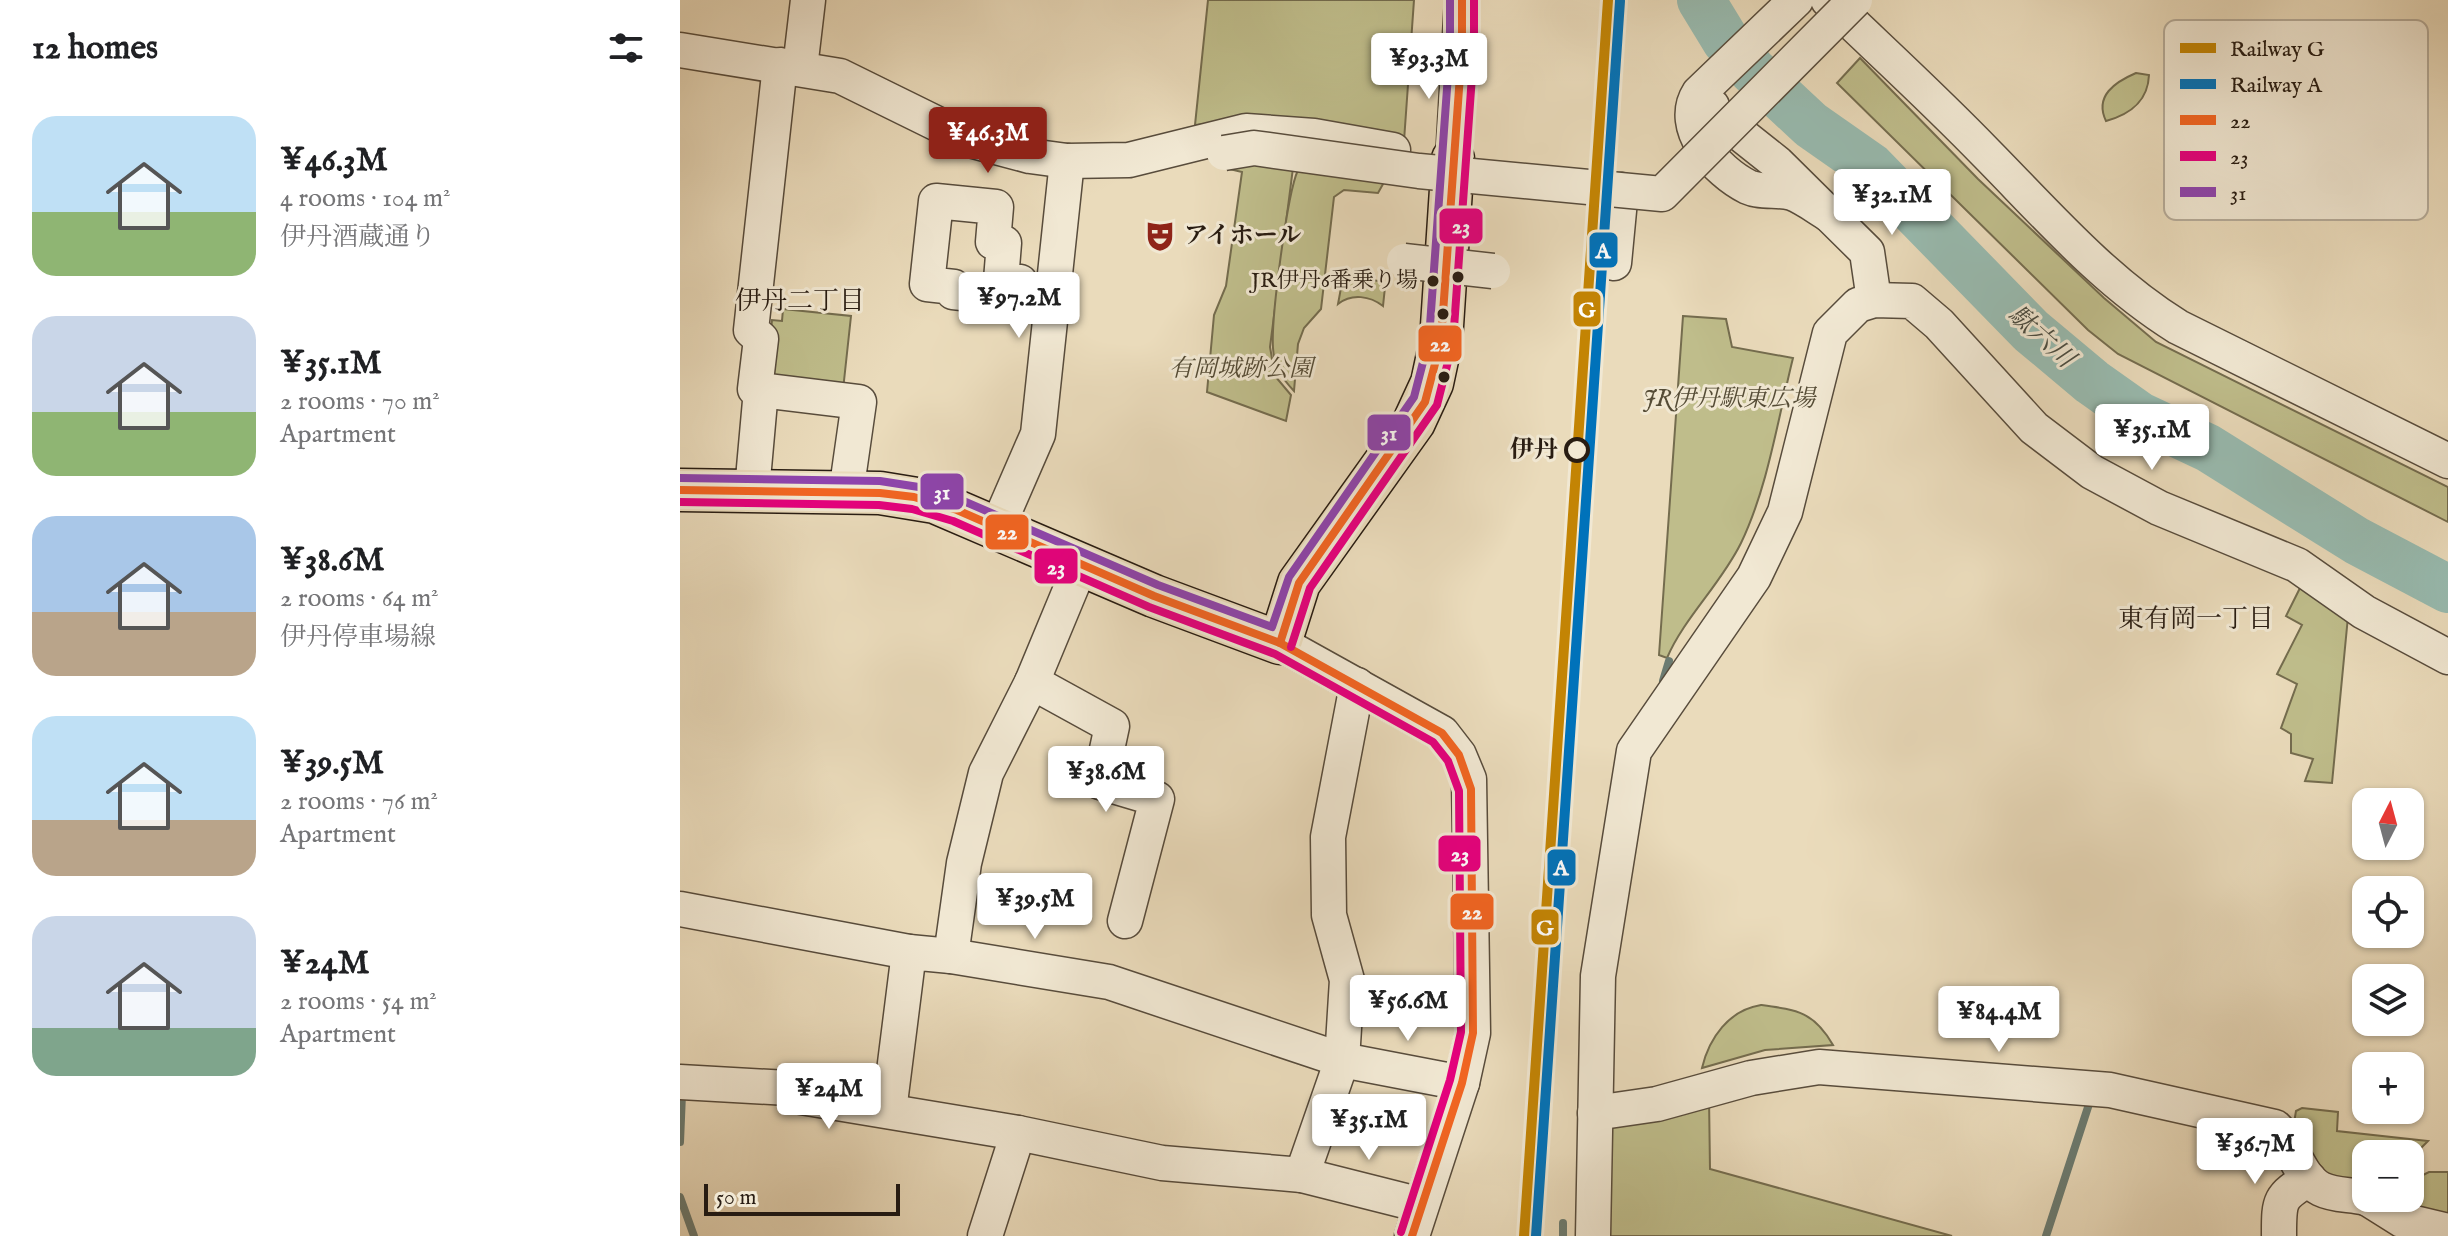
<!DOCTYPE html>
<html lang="en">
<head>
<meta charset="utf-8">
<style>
  :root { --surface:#fff; --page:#f2f2f2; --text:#202124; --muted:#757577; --accent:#8f2418 }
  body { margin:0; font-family:"IM FELL English","Noto Serif JP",serif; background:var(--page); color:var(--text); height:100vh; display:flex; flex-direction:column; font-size:30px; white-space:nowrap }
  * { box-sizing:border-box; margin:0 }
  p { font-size:26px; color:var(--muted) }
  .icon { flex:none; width:44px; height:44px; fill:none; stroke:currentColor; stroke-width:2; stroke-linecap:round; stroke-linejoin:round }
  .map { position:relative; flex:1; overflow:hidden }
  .side { display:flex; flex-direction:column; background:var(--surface); width:680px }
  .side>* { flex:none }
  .needle { width:52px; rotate:6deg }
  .controls { position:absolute; left:1672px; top:788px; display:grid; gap:16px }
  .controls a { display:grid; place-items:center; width:72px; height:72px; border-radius:16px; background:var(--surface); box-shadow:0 2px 6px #0004; font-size:40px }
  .scale { position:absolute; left:24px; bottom:20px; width:196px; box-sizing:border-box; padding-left:8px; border:4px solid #281c12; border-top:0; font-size:22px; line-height:28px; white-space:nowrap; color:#281c12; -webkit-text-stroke:6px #f1e8d3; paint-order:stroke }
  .price { position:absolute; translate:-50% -68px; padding:0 18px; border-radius:8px; background:#fff; color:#222; font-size:26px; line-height:52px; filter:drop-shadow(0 2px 4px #0008) }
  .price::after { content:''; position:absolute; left:50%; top:48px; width:24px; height:18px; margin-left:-12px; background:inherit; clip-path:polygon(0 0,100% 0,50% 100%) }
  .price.selected { background:var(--accent); color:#fff }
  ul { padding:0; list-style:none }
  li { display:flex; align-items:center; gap:24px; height:200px; padding:0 32px }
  li span { display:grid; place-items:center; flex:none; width:224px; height:160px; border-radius:24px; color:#555 }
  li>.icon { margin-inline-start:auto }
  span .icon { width:96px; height:96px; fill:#fffc; stroke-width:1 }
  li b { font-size:34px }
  h2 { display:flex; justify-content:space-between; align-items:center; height:96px; padding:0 32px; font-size:34px }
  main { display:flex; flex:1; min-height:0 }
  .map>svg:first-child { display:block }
  .green { fill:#bfbd8b; stroke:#746c4e; stroke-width:2 }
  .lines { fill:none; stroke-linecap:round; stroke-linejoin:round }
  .stream { stroke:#6b7b71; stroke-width:8 }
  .river { stroke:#98bbb0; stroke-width:48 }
  .minor-casing { stroke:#584c3c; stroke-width:37 }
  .major-casing { stroke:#281c12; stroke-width:45 }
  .minor { stroke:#f1e8d3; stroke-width:34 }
  .major { stroke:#eadbbb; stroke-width:42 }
  .minor-bridge-casing { stroke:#584c3c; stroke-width:37; stroke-linecap:butt }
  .minor-bridge { stroke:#f1e8d3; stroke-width:34 }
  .bus-1-casing { stroke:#f1e8d3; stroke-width:14 }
  .bus-2-casing { stroke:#f1e8d3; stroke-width:14 }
  .bus-3-casing { stroke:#f1e8d3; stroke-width:14 }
  .bus-1 { stroke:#f26522; stroke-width:8 }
  .bus-2 { stroke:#e5007d; stroke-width:8 }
  .bus-3 { stroke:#8e44ad; stroke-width:8 }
  .rail-1-casing { stroke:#f1e8d3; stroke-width:16 }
  .rail-2-casing { stroke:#f1e8d3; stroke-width:16 }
  .rail-1 { stroke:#c38404; stroke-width:10 }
  .rail-2 { stroke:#0072ba; stroke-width:10 }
  .bus-dot { fill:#281c12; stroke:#f1e8d3; stroke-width:3 }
  .stop-dot { fill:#f1e8d3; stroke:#281c12; stroke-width:4 }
  .labels { text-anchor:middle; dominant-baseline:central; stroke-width:6; stroke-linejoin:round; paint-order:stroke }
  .bus-label { font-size:22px; fill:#281c12; stroke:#f1e8d3; text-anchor:end }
  .poi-label { font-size:24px; font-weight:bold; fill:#281c12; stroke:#f1e8d3; text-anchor:start }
  .park-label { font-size:24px; font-style:italic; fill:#554c36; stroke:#f1e8d3 }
  .stop-label { font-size:24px; font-weight:bold; fill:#281c12; stroke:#f1e8d3; text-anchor:end }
  .neighbourhood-label { font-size:26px; fill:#281c12; stroke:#f1e8d3 }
  .water-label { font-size:26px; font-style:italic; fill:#4a4c41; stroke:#f1e8d3 }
  .key { fill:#f1e8d3; stroke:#b5ab99; stroke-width:2 }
  .key-label { font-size:22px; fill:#281c12 }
  .line-badge { stroke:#f1e8d3; stroke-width:3 }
  .badge-label { font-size:22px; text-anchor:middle; font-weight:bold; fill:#fff }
</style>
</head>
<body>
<main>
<section class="side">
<h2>12 homes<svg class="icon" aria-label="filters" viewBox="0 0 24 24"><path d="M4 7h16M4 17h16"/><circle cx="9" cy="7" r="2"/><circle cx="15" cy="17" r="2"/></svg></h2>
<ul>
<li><span style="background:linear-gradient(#bfe0f5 60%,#8fb573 0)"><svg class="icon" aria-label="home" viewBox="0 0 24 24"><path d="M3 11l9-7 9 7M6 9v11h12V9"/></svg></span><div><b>¥46.3M</b><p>4 rooms · 104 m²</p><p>伊丹酒蔵通り</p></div></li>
<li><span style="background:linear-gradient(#c9d6e8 60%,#8fb573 0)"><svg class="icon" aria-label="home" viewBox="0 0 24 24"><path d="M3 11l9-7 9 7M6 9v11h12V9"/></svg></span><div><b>¥35.1M</b><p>2 rooms · 70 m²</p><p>Apartment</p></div></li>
<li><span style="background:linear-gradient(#a9c7e8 60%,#b9a48a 0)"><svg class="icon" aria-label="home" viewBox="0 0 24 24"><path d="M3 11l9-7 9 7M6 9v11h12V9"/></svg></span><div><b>¥38.6M</b><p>2 rooms · 64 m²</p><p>伊丹停車場線</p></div></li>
<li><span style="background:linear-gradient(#bfe0f5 65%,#b9a48a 0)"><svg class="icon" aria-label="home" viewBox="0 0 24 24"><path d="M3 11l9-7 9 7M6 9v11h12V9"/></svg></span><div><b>¥39.5M</b><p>2 rooms · 76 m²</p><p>Apartment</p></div></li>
<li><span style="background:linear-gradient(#c9d6e8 70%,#7fa58c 0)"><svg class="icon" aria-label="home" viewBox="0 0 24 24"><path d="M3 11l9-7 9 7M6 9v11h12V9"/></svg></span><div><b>¥24M</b><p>2 rooms · 54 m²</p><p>Apartment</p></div></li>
</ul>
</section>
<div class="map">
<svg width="1768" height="1236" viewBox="0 0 1768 1236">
  <rect width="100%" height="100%" fill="#eadbbb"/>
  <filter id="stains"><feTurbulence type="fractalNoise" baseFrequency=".0025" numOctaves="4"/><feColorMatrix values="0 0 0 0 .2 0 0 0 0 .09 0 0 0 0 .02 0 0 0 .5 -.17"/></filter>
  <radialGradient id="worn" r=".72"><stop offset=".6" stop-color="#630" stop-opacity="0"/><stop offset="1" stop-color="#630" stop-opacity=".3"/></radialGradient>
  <!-- green -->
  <g class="green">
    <path d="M528 0H734L724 141 549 122 515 125Z"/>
    <path d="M1180 58 1298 179 1424 298 1476 342 1768 487V522L1438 354 1408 330 1157 83Z"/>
    <path d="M1456 73 1469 75C1468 101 1451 114 1426 121 1414 96 1435 82 1456 73Z"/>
    <path d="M545 162 613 168 590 347 595 376 611 395 606 421 527 392 534 315 546 286 562 172 545 168Z"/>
    <path d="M618 170 700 180 703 184 698 193 664 190 654 197 641 309 624 328 618 344 614 391C601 377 594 367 593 348 591 319 607 194 618 170Z"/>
    <path d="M663 277 699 281 705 287 703 306C690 296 672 293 658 304Z"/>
    <path d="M103 309 171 316 163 390 86 382 92 320 102 321Z"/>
    <path d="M1003 316 1046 319 1052 347 1113 358C1098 418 1088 487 1061 543 1041 584 1004 618 987 658L979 655Z"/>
    <path d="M1624 580 1669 606 1652 783 1625 781 1633 759 1611 753V734L1601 728 1617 684 1597 674 1622 625 1606 616Z"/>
    <path d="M1081 1005C1118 1010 1134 1012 1153 1045L1085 1050 1022 1068C1029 1038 1049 1010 1081 1005Z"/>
    <path d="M1029 1097 1030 1169 1272 1236H929L926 1135 933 1119Z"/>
    <path d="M1622 1108 1658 1112 1657 1131 1748 1141 1730 1159V1154H1686V1187L1646 1177 1614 1123 1616 1111Z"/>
    <path d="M1749 1172H1768V1219L1738 1215 1743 1175Z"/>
  </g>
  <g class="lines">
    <!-- stream -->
    <g class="stream">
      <path d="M983 681 989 661"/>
      <path d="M0 1142 2 1094"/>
      <path d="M0 1197 14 1236"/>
      <path d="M883 1223V1236"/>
      <path d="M1366 1236 1410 1101"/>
    </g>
    <!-- river -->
    <path class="river" d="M1021 0 1046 41 1073 71 1131 125 1191 167 1351 331 1412 382 1460 416 1528 448 1677 541 1768 589"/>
    <defs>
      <g id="minor">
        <path d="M1116 0 1019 93C997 127 1036 171 1068 187 1081 193 1098 189 1112 193 1125 198 1138 208 1150 215"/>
        <path d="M1148 0C1201 51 1256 101 1307 154 1368 216 1424 281 1498 327L1768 461"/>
        <path d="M0 50 160 76 290 140 350 156 387 161 449 160 566 131 634 136 713 150"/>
        <path d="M120 68 128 0"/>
        <path d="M1032 106 1034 113 1097 163 1187 252 1194 300"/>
        <path d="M773 159 782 0"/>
        <path d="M256 201 316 207 313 242 324 243 321 280 340 282 338 299 273 292 274 287 247 284Z"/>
        <path d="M934 263 941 190"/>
        <path d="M81 390 179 402 166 493"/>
        <path d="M72 490 81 390 75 389 81 339 71 330 100 65"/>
        <path d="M318 526 358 434 387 161"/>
        <path d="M600 643 762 733 779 755 789 779 793 1033 782 1083 732 1236"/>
        <path d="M352 682 432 726 420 782 477 799 445 921"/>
        <path d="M0 909 229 952"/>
        <path d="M271 956 429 982 662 1060 782 1083"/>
        <path d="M0 1082 108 1088 121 1097 338 1133 482 1163 622 1175 662 1060 667 980 649 915 648 837 677 685"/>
        <path d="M209 1111 229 952 271 956 284 863 306 773 352 682 401 564"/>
        <path d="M915 1113 977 1104 1071 1078 1139 1067 1430 1090 1595 1127C1613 1144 1619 1178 1641 1189 1655 1196 1671 1194 1686 1198"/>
        <path d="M622 1175 741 1205"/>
        <path d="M1687 1198 1722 1220 1768 1231"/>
        <path d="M305 1236 338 1133"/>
        <path d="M913 1236 918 976 954 751 1074 577 1105 512 1150 333 1178 305 1194 300 1232 301 1259 324 1354 428 1412 472 1479 508 1617 565 1684 612 1768 657"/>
        <path d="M1599 1236C1599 1201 1598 1197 1629 1179"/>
      </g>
      <path id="major" d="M0 490 200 493 255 502 474 596 600 643 619 583 734 422 752 383 761 341 773 159"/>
    </defs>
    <!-- minor casing -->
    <use href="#minor" class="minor-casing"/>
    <!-- major casing -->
    <use href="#major" class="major-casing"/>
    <!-- minor -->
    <use href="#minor" class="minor"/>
    <!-- major -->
    <use href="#major" class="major"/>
    <defs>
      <g id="minor-bridge">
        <path d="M544 153 574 148 739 171 982 194 1175 0"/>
        <path d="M724 261 813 271"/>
      </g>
    </defs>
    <!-- minor-bridge casing -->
    <use href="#minor-bridge" class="minor-bridge-casing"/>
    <!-- minor-bridge -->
    <use href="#minor-bridge" class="minor-bridge"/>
    <defs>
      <g id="bus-1">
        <path d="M0 490 200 493 234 497 277 510 474 596 600 643 762 733 779 755 791 789 793 1033 782 1083 732 1236"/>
        <path d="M600 643 619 583 745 402 761 341 782 47V0"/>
      </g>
      <g id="bus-2">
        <path d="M0 502 199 505 232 509 273 521 469 607 595 654 753 742 768 761 779 791 781 1032 770 1080 721 1232"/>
        <path d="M611 647 630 588 757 405 773 342 794 48V0"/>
      </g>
      <path id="bus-3" d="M0 478 200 481 258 490 478 585 592 627 609 577 734 397 749 339 770 47V0"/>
    </defs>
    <!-- bus-1 casing -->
    <use href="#bus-1" class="bus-1-casing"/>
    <!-- bus-2 casing -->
    <use href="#bus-2" class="bus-2-casing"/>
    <!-- bus-3 casing -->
    <use href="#bus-3" class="bus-3-casing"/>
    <!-- bus-1 -->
    <use href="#bus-1" class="bus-1"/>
    <!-- bus-2 -->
    <use href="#bus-2" class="bus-2"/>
    <!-- bus-3 -->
    <use href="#bus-3" class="bus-3"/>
    <defs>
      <path id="rail-1" d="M844 1236 928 0"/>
      <path id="rail-2" d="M856 1236 940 1"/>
    </defs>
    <!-- rail-1 casing -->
    <use href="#rail-1" class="rail-1-casing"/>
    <!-- rail-2 casing -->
    <use href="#rail-2" class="rail-2-casing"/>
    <!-- rail-1 -->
    <use href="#rail-1" class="rail-1"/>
    <!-- rail-2 -->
    <use href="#rail-2" class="rail-2"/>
  </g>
  <!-- icons -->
  <defs>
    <symbol id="theatre-bare" viewBox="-9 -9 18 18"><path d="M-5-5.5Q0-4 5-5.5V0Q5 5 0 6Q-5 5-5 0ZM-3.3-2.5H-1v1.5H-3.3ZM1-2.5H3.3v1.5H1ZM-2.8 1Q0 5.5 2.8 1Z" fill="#8f2418" stroke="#f1e8d3" stroke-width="2.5" paint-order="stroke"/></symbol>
  </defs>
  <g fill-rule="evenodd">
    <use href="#theatre-bare" x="458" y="214" width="44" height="44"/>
  </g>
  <!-- markers -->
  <g class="bus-dot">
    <circle cx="778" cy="277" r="7"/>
    <circle cx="753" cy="281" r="7"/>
    <circle cx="763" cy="314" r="7"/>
    <circle cx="764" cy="377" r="7"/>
  </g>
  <circle class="stop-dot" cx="897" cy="450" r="11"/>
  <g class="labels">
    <!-- bus labels -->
    <g class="bus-label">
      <text x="738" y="281">JR伊丹6番乗り場</text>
    </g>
    <!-- poi labels -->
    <g class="poi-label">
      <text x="504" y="236">アイホール</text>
    </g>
    <!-- park labels -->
    <g class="park-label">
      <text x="561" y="369">有岡城跡公園</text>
      <text x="1049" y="399">JR伊丹駅東広場</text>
    </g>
    <!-- stop labels -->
    <g class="stop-label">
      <text x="878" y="450">伊丹</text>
    </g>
    <!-- neighbourhood labels -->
    <g class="neighbourhood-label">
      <text x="120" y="301">伊丹二丁目</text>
      <text x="1516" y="619">東有岡一丁目</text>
    </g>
    <!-- water labels -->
    <g class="water-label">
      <text transform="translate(1361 337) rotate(42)">駄六川</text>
    </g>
  </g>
  <!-- legend -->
  <rect x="1484" y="20" width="264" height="200" rx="12" class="key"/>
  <rect x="1500" y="43" width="36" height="10" fill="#c38404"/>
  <rect x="1500" y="79" width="36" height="10" fill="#0072ba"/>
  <rect x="1500" y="115" width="36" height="10" fill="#f26522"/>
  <rect x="1500" y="151" width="36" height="10" fill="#e5007d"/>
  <rect x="1500" y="187" width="36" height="10" fill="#8e44ad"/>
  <g class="key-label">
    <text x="1550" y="56">Railway G</text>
    <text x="1550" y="92">Railway A</text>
    <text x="1550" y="128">22</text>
    <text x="1550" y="164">23</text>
    <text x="1550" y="200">31</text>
  </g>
  <g class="line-badge">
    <rect x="758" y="207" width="46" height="38" rx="8" fill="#e5007d"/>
    <rect x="908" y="231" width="31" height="38" rx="8" fill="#0072ba"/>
    <rect x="892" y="290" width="30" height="38" rx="8" fill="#c38404"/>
    <rect x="737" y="324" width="46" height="39" rx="8" fill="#f26522"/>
    <rect x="686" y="413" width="46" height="39" rx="8" fill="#8e44ad"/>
    <rect x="239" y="472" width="46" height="39" rx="8" fill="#8e44ad"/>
    <rect x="304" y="513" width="46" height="38" rx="8" fill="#f26522"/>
    <rect x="353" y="547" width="46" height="38" rx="8" fill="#e5007d"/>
    <rect x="757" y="834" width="45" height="39" rx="8" fill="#e5007d"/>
    <rect x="866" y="848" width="31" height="39" rx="8" fill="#0072ba"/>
    <rect x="769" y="892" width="46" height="39" rx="8" fill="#f26522"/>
    <rect x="850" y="908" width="30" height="38" rx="8" fill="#c38404"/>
  </g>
  <g class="badge-label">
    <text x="781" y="233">23</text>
    <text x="923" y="258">A</text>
    <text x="907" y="317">G</text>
    <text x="760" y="351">22</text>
    <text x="709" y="440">31</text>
    <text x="262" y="499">31</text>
    <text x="327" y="539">22</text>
    <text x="376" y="574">23</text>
    <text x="780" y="861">23</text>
    <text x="881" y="875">A</text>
    <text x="792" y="919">22</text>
    <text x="865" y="935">G</text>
  </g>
  <rect width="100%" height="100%" filter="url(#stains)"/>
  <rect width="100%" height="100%" fill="url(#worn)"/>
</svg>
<div class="controls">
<a><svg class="needle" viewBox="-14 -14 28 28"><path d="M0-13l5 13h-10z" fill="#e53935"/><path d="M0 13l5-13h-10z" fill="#757577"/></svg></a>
<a><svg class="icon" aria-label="locate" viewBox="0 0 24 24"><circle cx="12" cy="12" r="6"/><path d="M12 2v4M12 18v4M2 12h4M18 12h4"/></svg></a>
<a><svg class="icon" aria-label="layers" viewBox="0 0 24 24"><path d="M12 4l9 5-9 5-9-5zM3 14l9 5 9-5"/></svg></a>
<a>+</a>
<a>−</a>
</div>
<div class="scale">50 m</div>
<b class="price" style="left:749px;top:101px">¥93.3M</b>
<b class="price selected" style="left:308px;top:175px">¥46.3M</b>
<b class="price" style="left:1212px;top:237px">¥32.1M</b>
<b class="price" style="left:339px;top:340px">¥97.2M</b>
<b class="price" style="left:1472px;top:472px">¥35.1M</b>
<b class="price" style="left:426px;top:814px">¥38.6M</b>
<b class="price" style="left:355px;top:941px">¥39.5M</b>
<b class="price" style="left:728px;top:1043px">¥56.6M</b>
<b class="price" style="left:1319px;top:1054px">¥84.4M</b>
<b class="price" style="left:149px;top:1131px">¥24M</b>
<b class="price" style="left:689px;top:1162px">¥35.1M</b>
<b class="price" style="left:1575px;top:1186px">¥36.7M</b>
</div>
</main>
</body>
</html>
